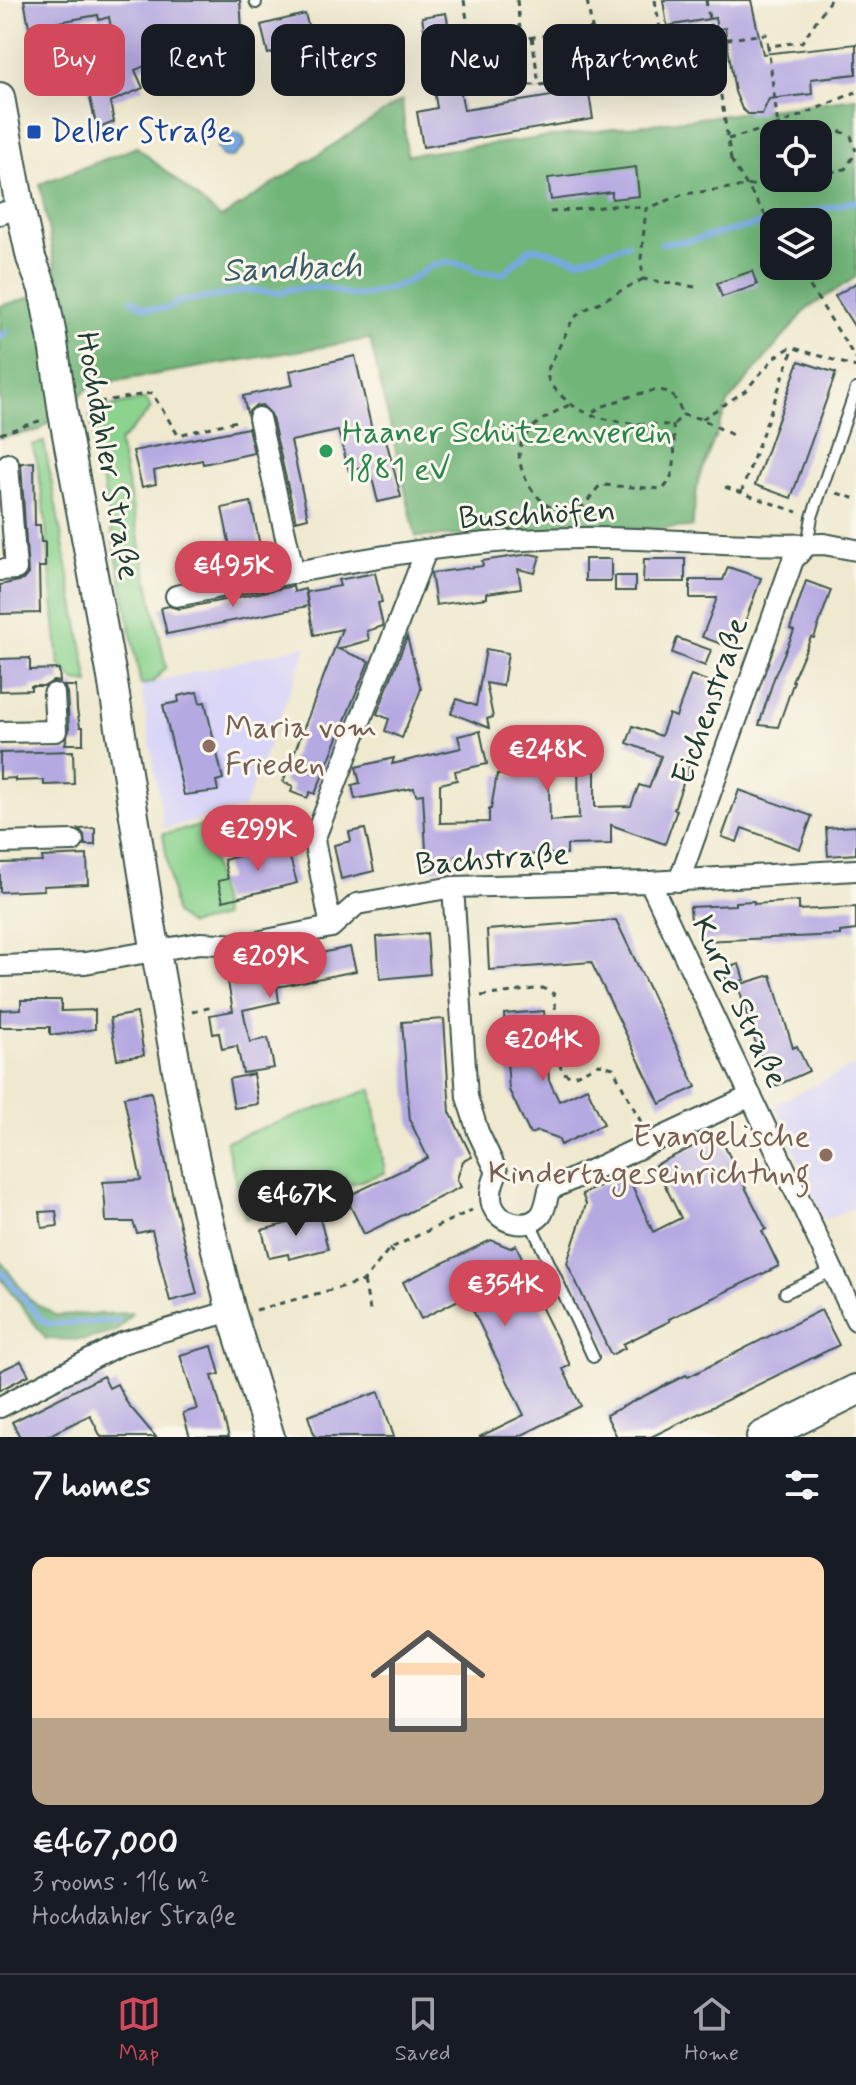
<!DOCTYPE html>
<html lang="en">
<head>
<meta charset="utf-8">
<style>
  :root { --surface:#171b24; --page:#242831; --text:#f1f3f6; --muted:#9ea1a6; --line:#363941; --accent:#d1495b }
  body { margin:0; font-family:Mynerve,sans-serif; background:var(--page); color:var(--text); height:100vh; display:flex; flex-direction:column; font-size:30px; white-space:nowrap }
  * { box-sizing:border-box; margin:0 }
  p { font-size:26px; color:var(--muted) }
  .icon { flex:none; width:44px; height:44px; fill:none; stroke:currentColor; stroke-width:2; stroke-linecap:round; stroke-linejoin:round }
  .map { position:relative; height:1437px; overflow:hidden }
  .sheet { display:flex; flex-direction:column; background:var(--surface); flex:1 }
  .sheet>* { flex:none }
  .banner { position:absolute; left:24px; top:24px; width:808px; height:72px; display:flex; gap:16px }
  .controls { position:absolute; left:760px; top:120px; display:grid; gap:16px }
  .controls a { display:grid; place-items:center; width:72px; height:72px; border-radius:16px; background:var(--surface); box-shadow:0 8px 32px #0002; font-size:40px }
  .price { position:absolute; translate:-50% -68px; padding:0 18px; border-radius:28px; background:var(--accent); color:#fff; font-size:26px; line-height:52px; filter:drop-shadow(0 2px 4px #0008) }
  .price::after { content:''; position:absolute; left:50%; top:48px; width:24px; height:18px; margin-left:-12px; background:inherit; clip-path:polygon(0 0,100% 0,50% 100%) }
  .price.active { background:#222; color:#fff }
  ul { padding:0; list-style:none }
  li { display:grid; align-content:center; gap:16px; height:424px; padding:0 32px }
  li span { display:grid; place-items:center; height:248px; border-radius:16px; color:#555 }
  li>.icon { margin-inline-start:auto }
  span .icon { width:144px; height:144px; fill:#fffc; stroke-width:1 }
  li b { font-size:34px }
  h2 { display:flex; justify-content:space-between; align-items:center; height:96px; padding:0 32px; font-size:34px }
  .pill { padding:0 28px; border-radius:16px; background:var(--surface); box-shadow:0 8px 32px #0002; font-size:28px; line-height:72px }
  .pill.active { background:var(--accent); color:#fff }
  .dock { display:flex; justify-content:space-around; align-items:center; height:112px; border-top:2px solid var(--line); background:var(--surface); font-size:22px; color:var(--muted) }
  .dock a { display:grid; justify-items:center; gap:4px }
  .dock .active { color:var(--accent) }
  .map>svg:first-child { display:block }
  .built { fill:#dad6f7 }
  .green { fill:#8cd38e; stroke:#568861; stroke-width:2 }
  .forest { fill:#71b579; stroke:#487956; stroke-width:2; fill-rule:evenodd }
  .water { fill:#76a8e2; stroke:#4a728b; stroke-width:2 }
  .lines { fill:none; stroke-linecap:round; stroke-linejoin:round }
  .stream { stroke:#76a8e2; stroke-width:6 }
  .building { fill:#b5a9e2 }
  .lane-casing { stroke:#3e574b; stroke-width:14 }
  .street-casing { stroke:#3e574b; stroke-width:24 }
  .secondary-casing { stroke:#3e574b; stroke-width:32 }
  .primary-casing { stroke:#3e574b; stroke-width:34 }
  .path { stroke:#3e574b; stroke-width:3; stroke-dasharray:6 6; stroke-linecap:butt }
  .lane { stroke:#fff; stroke-width:10 }
  .street { stroke:#fff; stroke-width:20 }
  .secondary { stroke:#fff; stroke-width:28 }
  .primary { stroke:#fff; stroke-width:30 }
  .path-bridge { stroke:#3e574b; stroke-width:3; stroke-dasharray:6 6; stroke-linecap:butt }
  .transit-dot { fill:#1a4fb4; stroke:#fbf7ec; stroke-width:3 }
  .leisure-dot { fill:#2e9e5b; stroke:#fbf7ec; stroke-width:3 }
  .education-dot { fill:#8d6e63; stroke:#fbf7ec; stroke-width:3 }
  .labels { text-anchor:middle; dominant-baseline:central; stroke-width:6; stroke-linejoin:round; paint-order:stroke }
  .transit-label { font-size:32px; fill:#164399; stroke:#fbf7ec; text-anchor:start }
  .leisure-label { font-size:32px; fill:#27864d; stroke:#fbf7ec; text-anchor:start }
  .street-label { font-size:32px; fill:#1f3d34; stroke:#fbf7ec }
  .education-label { font-size:32px; fill:#785e54; stroke:#fbf7ec; text-anchor:start }
  .water-label { font-size:34px; font-style:italic; fill:#395d68; stroke:#fbf7ec }
</style>
</head>
<body>
<div class="map">
<svg width="856" height="1437" viewBox="0 0 856 1437">
  <rect width="100%" height="100%" fill="#fbf7ec"/>
  <filter id="ink" filterUnits="userSpaceOnUse"><feTurbulence type="fractalNoise" baseFrequency=".0125" numOctaves="2"/><feDisplacementMap in="SourceGraphic" scale="16" xChannelSelector="R" yChannelSelector="G"/><feConvolveMatrix kernelMatrix="1 2 1 2 8 2 1 2 1" color-interpolation-filters="sRGB"/></filter>
  <filter id="wash" filterUnits="userSpaceOnUse"><feTurbulence type="fractalNoise" baseFrequency=".006" numOctaves="4" result="noise"/><feDisplacementMap in="SourceGraphic" scale="32" xChannelSelector="R" yChannelSelector="G"/><feGaussianBlur stdDeviation="1.8" result="paint"/><feColorMatrix in="noise" values="0 0 0 0 0 0 0 0 0 0 0 0 0 0 0 0 0 1.4 0 .05"/><feComposite in="paint" operator="in"/></filter>
  <g filter="url(#wash)">
    <rect width="100%" height="100%" fill="#efe9cf"/>
    <!-- built -->
    <g class="built">
      <path d="M308 645 244 808 164 829 141 685Z"/>
      <path d="M856 1065V1206L824 1220 775 1104Z"/>
    </g>
    <!-- green -->
    <g class="green">
      <path d="M146 399 151 409 119 443 166 667 153 682 141 685 90 416 95 410Z"/>
      <path d="M44 442 89 683 75 681 59 664 45 515 37 461 32 445Z"/>
      <path d="M206 825 223 917 189 925 175 914 163 834Z"/>
      <path d="M372 1089 385 1173 245 1219 226 1141Z"/>
    </g>
    <!-- forest -->
    <g class="forest">
      <path d="M856 98V277L807 309 729 401 698 481 692 527 416 537 370 339 92 385 40 430 0 438V306L59 289 40 184 137 147 221 218 402 100 407 155ZM774 134H818V178H774ZM774 222H818V266H774Z"/>
      <path d="M0 1260 29 1299 55 1315 132 1313 116 1332 83 1340 46 1339 0 1277Z"/>
    </g>
    <!-- water -->
    <path class="water" d="M231 133 240 134 244 139 245 146 233 157H223L217 148C219 139 222 135 231 133Z"/>
    <g class="lines">
      <!-- stream -->
      <g class="stream">
        <path d="M662 243 688 241 856 201"/>
        <path d="M132 300 145 308 156 309 168 308 181 301 219 296 246 290 280 293 291 289 324 287 349 295H364L406 283 432 265 446 262 469 266 478 272 504 273 530 249 536 248 579 260 628 244"/>
        <path d="M0 337 6 332"/>
        <path d="M0 1270 40 1318 49 1324 118 1321"/>
      </g>
    </g>
    <g id="blocks">
      <!-- building -->
      <g class="building">
        <path d="M24 0H240L242 29 157 44 160 60 135 70 143 88 110 102 114 122 97 129 87 85 114 74 109 51 115 50 109 17 99 20 98 15 53 23 56 37 32 42Z"/>
        <path d="M663 0H751L763 54 856 44V74L811 79 812 94 769 99 762 114H748L742 109 735 92 725 28 717 29 715 18 667 26Z"/>
        <path d="M446 13 464 110 564 94 562 85 587 81 593 119 423 147 417 112 437 108 422 17Z"/>
        <path d="M305 14 313 43 268 54 261 25Z"/>
        <path d="M636 167 639 196 612 199V192L551 200 548 178Z"/>
        <path d="M752 271 757 285 722 297 717 283Z"/>
        <path d="M856 283V329L835 296Z"/>
        <path d="M355 356 374 439 385 436 401 497 378 502 369 466 349 471 338 431 291 441 308 518 296 521 271 414 262 405 255 406 247 413 243 396 293 385 290 371Z"/>
        <path d="M799 361 836 373 791 498 755 485Z"/>
        <path d="M248 428 254 453 203 464 202 460 154 471 156 484 142 487 133 451Z"/>
        <path d="M34 462 35 525H40L41 542H45V567H39L40 613 0 614V585L23 580 28 574 21 463Z"/>
        <path d="M251 502 264 565 235 571 222 508Z"/>
        <path d="M530 554 540 556 535 573 518 569 521 588 487 593V598L436 605 431 573 483 566 482 561Z"/>
        <rect x="585" y="559" width="26" height="22"/>
        <path d="M644 559H685V582H643Z"/>
        <path d="M728 567 761 578 737 644 725 640 724 645 702 637 717 598H690V580H723Z"/>
        <path d="M375 573 382 602 378 603 383 626 367 631 369 640 338 649 369 661 315 794 310 792 307 798 291 792 293 786 283 782 342 629 314 635 306 592 340 586 338 580Z"/>
        <rect x="615" y="576" width="20" height="15"/>
        <path d="M806 581 831 590 814 638 811 637 792 681H794L778 727 759 725 775 675 794 631 790 629Z"/>
        <path d="M293 586 294 592 305 589 308 606 167 634 161 608 169 606 179 609Z"/>
        <path d="M407 637 421 689 402 738 385 731 389 719 377 714Z"/>
        <path d="M677 638 711 650 705 666 672 653Z"/>
        <path d="M486 649 508 653 503 686 486 683 493 717 487 719 489 728 451 713 457 699 476 706Z"/>
        <path d="M30 658V670L59 669 60 682 53 681 45 686H31V690L0 691V659Z"/>
        <path d="M691 675 710 682 708 687 720 692 701 748 696 747 674 809 677 810 665 844 611 825V844L567 845V854L456 856 457 868 427 870 423 794 416 795 414 788 355 799 352 785 360 783 356 767 394 758 392 764 461 748 458 736 480 731 487 764 455 771 457 780 440 784V823L489 822V809H491L497 774 517 777 516 757 548 760 550 821 579 819 578 764H595V807L631 806 639 785 649 788 661 756 627 743 633 726 661 736 669 714 676 717Z"/>
        <path d="M64 686H76L77 710 80 727H83V744H65L69 730 67 693Z"/>
        <path d="M197 692 200 703 205 702 223 779 216 781 218 791 184 795 163 705 179 702 178 696Z"/>
        <path d="M73 751 74 784 44 785V780L15 781V778L0 779V753Z"/>
        <path d="M739 790 812 816 800 849 742 828 737 842 722 837Z"/>
        <path d="M856 826V854L828 856 826 828Z"/>
        <path d="M95 828V845H85L84 835 79 829Z"/>
        <path d="M365 829 374 871 341 879 334 845 351 841 349 832Z"/>
        <path d="M286 843 297 883 223 901 218 881 228 879 224 860Z"/>
        <path d="M87 855 88 884 43 886 44 890 0 892V863L43 862 42 857Z"/>
        <path d="M754 901V904L799 901V910L856 907V930L840 932V935L701 941 700 921H691L690 907 735 905V902Z"/>
        <path d="M616 920 696 1087 660 1104 591 962 489 970 487 930Z"/>
        <path d="M427 933 430 974 380 979 377 937Z"/>
        <path d="M350 947 356 971 277 987 279 1002 243 1010 250 1042 268 1038 274 1068 243 1073 237 1046 222 1049 219 1033 213 1034 210 1015 233 1011 227 976 250 973V968Z"/>
        <path d="M739 964 744 980 728 985 723 969Z"/>
        <path d="M771 975 793 1048 797 1046 809 1071 776 1086 755 1041 738 985Z"/>
        <path d="M21 1000H61V1011L95 1010V1029L58 1035 50 1034V1027H0V1010L21 1009Z"/>
        <path d="M544 1011 549 1080 559 1101 587 1088 604 1124 561 1145 558 1138 538 1131 530 1134 509 1090 504 1014Z"/>
        <path d="M137 1013 144 1055 117 1059 110 1018Z"/>
        <path d="M444 1019 450 1112 472 1157 463 1161 457 1179 461 1187 364 1234 346 1197 428 1158 410 1121 402 1022Z"/>
        <path d="M253 1074 258 1104 234 1108 229 1079Z"/>
        <path d="M151 1092 173 1197 197 1294 170 1301 152 1230 137 1233 133 1222H106L105 1202 103 1182 141 1180 124 1097Z"/>
        <path d="M709 1139 713 1145 722 1141 766 1229 762 1231 779 1266 669 1319 670 1321 623 1344 625 1348 611 1355 567 1263 586 1204 582 1194 627 1174 653 1232 681 1218 655 1165Z"/>
        <path d="M56 1211 58 1226 42 1228 40 1212Z"/>
        <path d="M319 1215 328 1249 289 1259 288 1254 269 1258 262 1230Z"/>
        <path d="M491 1240 510 1248 516 1245 534 1283 531 1286 570 1365 563 1369 581 1406 518 1437H479L524 1415 466 1296 421 1319 403 1282Z"/>
        <path d="M821 1310 839 1345 651 1437H617L606 1415 686 1375 688 1377Z"/>
        <path d="M212 1346 220 1374 212 1376 229 1437H190L183 1413 197 1409 180 1355Z"/>
        <path d="M21 1361 29 1375 0 1390V1371Z"/>
        <path d="M103 1376 109 1388 117 1384 127 1403 156 1437H101L90 1415 46 1437H20L12 1422Z"/>
        <path d="M379 1392 394 1437H315L308 1416Z"/>
      </g>
    </g>
  </g>
  <g filter="url(#ink)">
    <use href="#blocks" fill-opacity="0" stroke="#3e574b" stroke-width="2"/>
    <g class="lines">
      <defs>
        <g id="lane">
          <path d="M255 0 256 3"/>
          <path d="M807 545 812 517 856 389"/>
          <path d="M530 1222 593 1357"/>
          <path d="M785 1293 832 1271"/>
        </g>
        <g id="street">
          <path d="M0 214 20 207"/>
          <path d="M259 418 294 573"/>
          <path d="M0 570 16 569 8 464"/>
          <path d="M176 596C295 572 422 544 543 539 635 534 731 548 824 544L856 550"/>
          <path d="M0 732 56 731 54 694"/>
          <path d="M0 843 73 841"/>
          <path d="M679 881 793 560 807 545"/>
          <path d="M650 882 856 1320"/>
          <path d="M453 887 467 1097 478 1132 497 1172C493 1182 489 1192 492 1204 497 1223 527 1231 541 1215 546 1208 547 1198 549 1190L751 1096"/>
          <path d="M331 927 314 840 426 551"/>
          <path d="M0 966 85 963 200 943 242 945 331 927 357 904 453 887 650 882 856 870"/>
          <path d="M0 1407 122 1343 231 1311"/>
        </g>
        <path id="secondary" d="M0 97 20 207 31 258 43 289 52 336 63 413 112 677 151 924 182 1098 201 1188 231 1311 270 1437"/>
        <path id="primary" d="M762 1437 856 1390"/>
      </defs>
      <!-- lane casing -->
      <use href="#lane" class="lane-casing"/>
      <!-- street casing -->
      <use href="#street" class="street-casing"/>
      <!-- secondary casing -->
      <use href="#secondary" class="secondary-casing"/>
      <!-- primary casing -->
      <use href="#primary" class="primary-casing"/>
      <!-- path -->
      <g class="path">
        <path d="M464 0 478 92 520 85H540L612 73 665 60 713 41 766 34 768 46"/>
        <path d="M517 0 521 39 592 28 587 0"/>
        <path d="M655 0 665 60"/>
        <path d="M706 0 731 160"/>
        <path d="M592 28 594 38 620 34"/>
        <path d="M532 37 539 85"/>
        <path d="M779 134 768 46 802 42 830 0"/>
        <path d="M816 134C830 129 837 129 851 136L856 151"/>
        <path d="M728 139 776 126 856 92"/>
        <path d="M818 175 845 169 856 153"/>
        <path d="M550 212 623 205 646 209"/>
        <path d="M797 266 856 359"/>
        <path d="M643 279 581 312 573 319 547 371C547 381 552 386 559 393 585 424 636 424 673 425L683 415 702 419 736 437"/>
        <path d="M695 287 643 279 641 259 646 209 684 194 807 178"/>
        <path d="M87 404 152 393 178 435 241 420"/>
        <path d="M569 405C551 414 529 424 521 444 511 470 545 521 575 511 586 508 592 492 601 485L663 489C679 473 674 447 673 425"/>
        <path d="M593 412 601 407C616 402 656 384 669 393 677 398 679 407 683 415"/>
        <path d="M702 419 745 391 774 358 791 347 856 367"/>
        <path d="M0 434 42 420"/>
        <path d="M725 487 797 512"/>
        <path d="M741 493 793 349"/>
        <path d="M837 493 856 499"/>
        <path d="M481 996 543 988 554 994 561 1071 571 1077 599 1064 613 1068 642 1124"/>
        <path d="M192 1012 212 1007"/>
        <path d="M516 1169 535 1176"/>
        <path d="M389 1249 398 1256"/>
        <path d="M364 1281 371 1315"/>
        <path d="M256 1310 364 1281 389 1249 472 1210"/>
      </g>
      <!-- lane -->
      <use href="#lane" class="lane"/>
      <!-- street -->
      <use href="#street" class="street"/>
      <!-- secondary -->
      <use href="#secondary" class="secondary"/>
      <!-- primary -->
      <use href="#primary" class="primary"/>
      <!-- path-bridge -->
      <path class="path-bridge" d="M731 160 774 229"/>
    </g>
  </g>
  <!-- markers -->
  <rect class="transit-dot" x="26" y="124" width="16" height="16" rx="4"/>
  <circle class="leisure-dot" cx="326" cy="451" r="8"/>
  <g class="education-dot">
    <circle cx="209" cy="746" r="8"/>
    <circle cx="826" cy="1155" r="8"/>
  </g>
  <g class="labels">
    <!-- transit labels -->
    <g class="transit-label">
      <text x="50" y="132">Deller Straße</text>
    </g>
    <!-- leisure labels -->
    <g class="leisure-label">
      <text x="342" y="433">Haaner Schützenverein<tspan x="342" dy="37">1881 eV</tspan></text>
    </g>
    <!-- street labels -->
    <g class="street-label">
      <text transform="translate(107 456) rotate(80)">Hochdahler Straße</text>
      <text transform="translate(537 515) rotate(-3)">Buschhöfen</text>
      <text transform="translate(711 701) rotate(-71)">Eichenstraße</text>
      <text transform="translate(492 860) rotate(-4)">Bachstraße</text>
      <text transform="translate(739 1002) rotate(65)">Kurze Straße</text>
    </g>
    <!-- education labels -->
    <g class="education-label">
      <text x="225" y="728">Maria vom<tspan x="225" dy="37">Frieden</tspan></text>
      <text x="810" y="1137" text-anchor="end">Evangelische<tspan x="810" dy="37">Kindertageseinrichtung</tspan></text>
    </g>
    <!-- water labels -->
    <g class="water-label">
      <text transform="translate(292 269) rotate(-2)">Sandbach</text>
    </g>
  </g>
</svg>
<div class="controls">
<a><svg class="icon" aria-label="locate" viewBox="0 0 24 24"><circle cx="12" cy="12" r="6"/><path d="M12 2v4M12 18v4M2 12h4M18 12h4"/></svg></a>
<a><svg class="icon" aria-label="layers" viewBox="0 0 24 24"><path d="M12 4l9 5-9 5-9-5zM3 14l9 5 9-5"/></svg></a>
</div>
<b class="price" style="left:233px;top:609px">€495K</b>
<b class="price" style="left:547px;top:793px">€248K</b>
<b class="price" style="left:258px;top:873px">€299K</b>
<b class="price" style="left:270px;top:1000px">€209K</b>
<b class="price" style="left:543px;top:1083px">€204K</b>
<b class="price active" style="left:296px;top:1238px">€467K</b>
<b class="price" style="left:505px;top:1328px">€354K</b>
<div class="banner">
<a class="pill active">Buy</a>
<a class="pill">Rent</a>
<a class="pill">Filters</a>
<a class="pill">New</a>
<a class="pill">Apartment</a>
</div>
</div>
<section class="sheet">
<h2>7 homes<svg class="icon" aria-label="filters" viewBox="0 0 24 24"><path d="M4 7h16M4 17h16"/><circle cx="9" cy="7" r="2"/><circle cx="15" cy="17" r="2"/></svg></h2>
<ul>
<li><span style="background:linear-gradient(#ffd9b3 65%,#b9a48a 0)"><svg class="icon" aria-label="home" viewBox="0 0 24 24"><path d="M3 11l9-7 9 7M6 9v11h12V9"/></svg></span><div><b>€467,000</b><p>3 rooms · 116 m²</p><p>Hochdahler Straße</p></div></li>
</ul>
</section>
<nav class="dock">
<a class="active"><svg class="icon" aria-label="map" viewBox="0 0 24 24"><path d="M3 6l6-2 6 2 6-2v14l-6 2-6-2-6 2zM9 4v14M15 6v14"/></svg>Map</a>
<a><svg class="icon" aria-label="saved" viewBox="0 0 24 24"><path d="M7 4h10v16l-5-4-5 4z"/></svg>Saved</a>
<a><svg class="icon" aria-label="home" viewBox="0 0 24 24"><path d="M3 11l9-7 9 7M6 9v11h12V9"/></svg>Home</a>
</nav>
</body>
</html>
